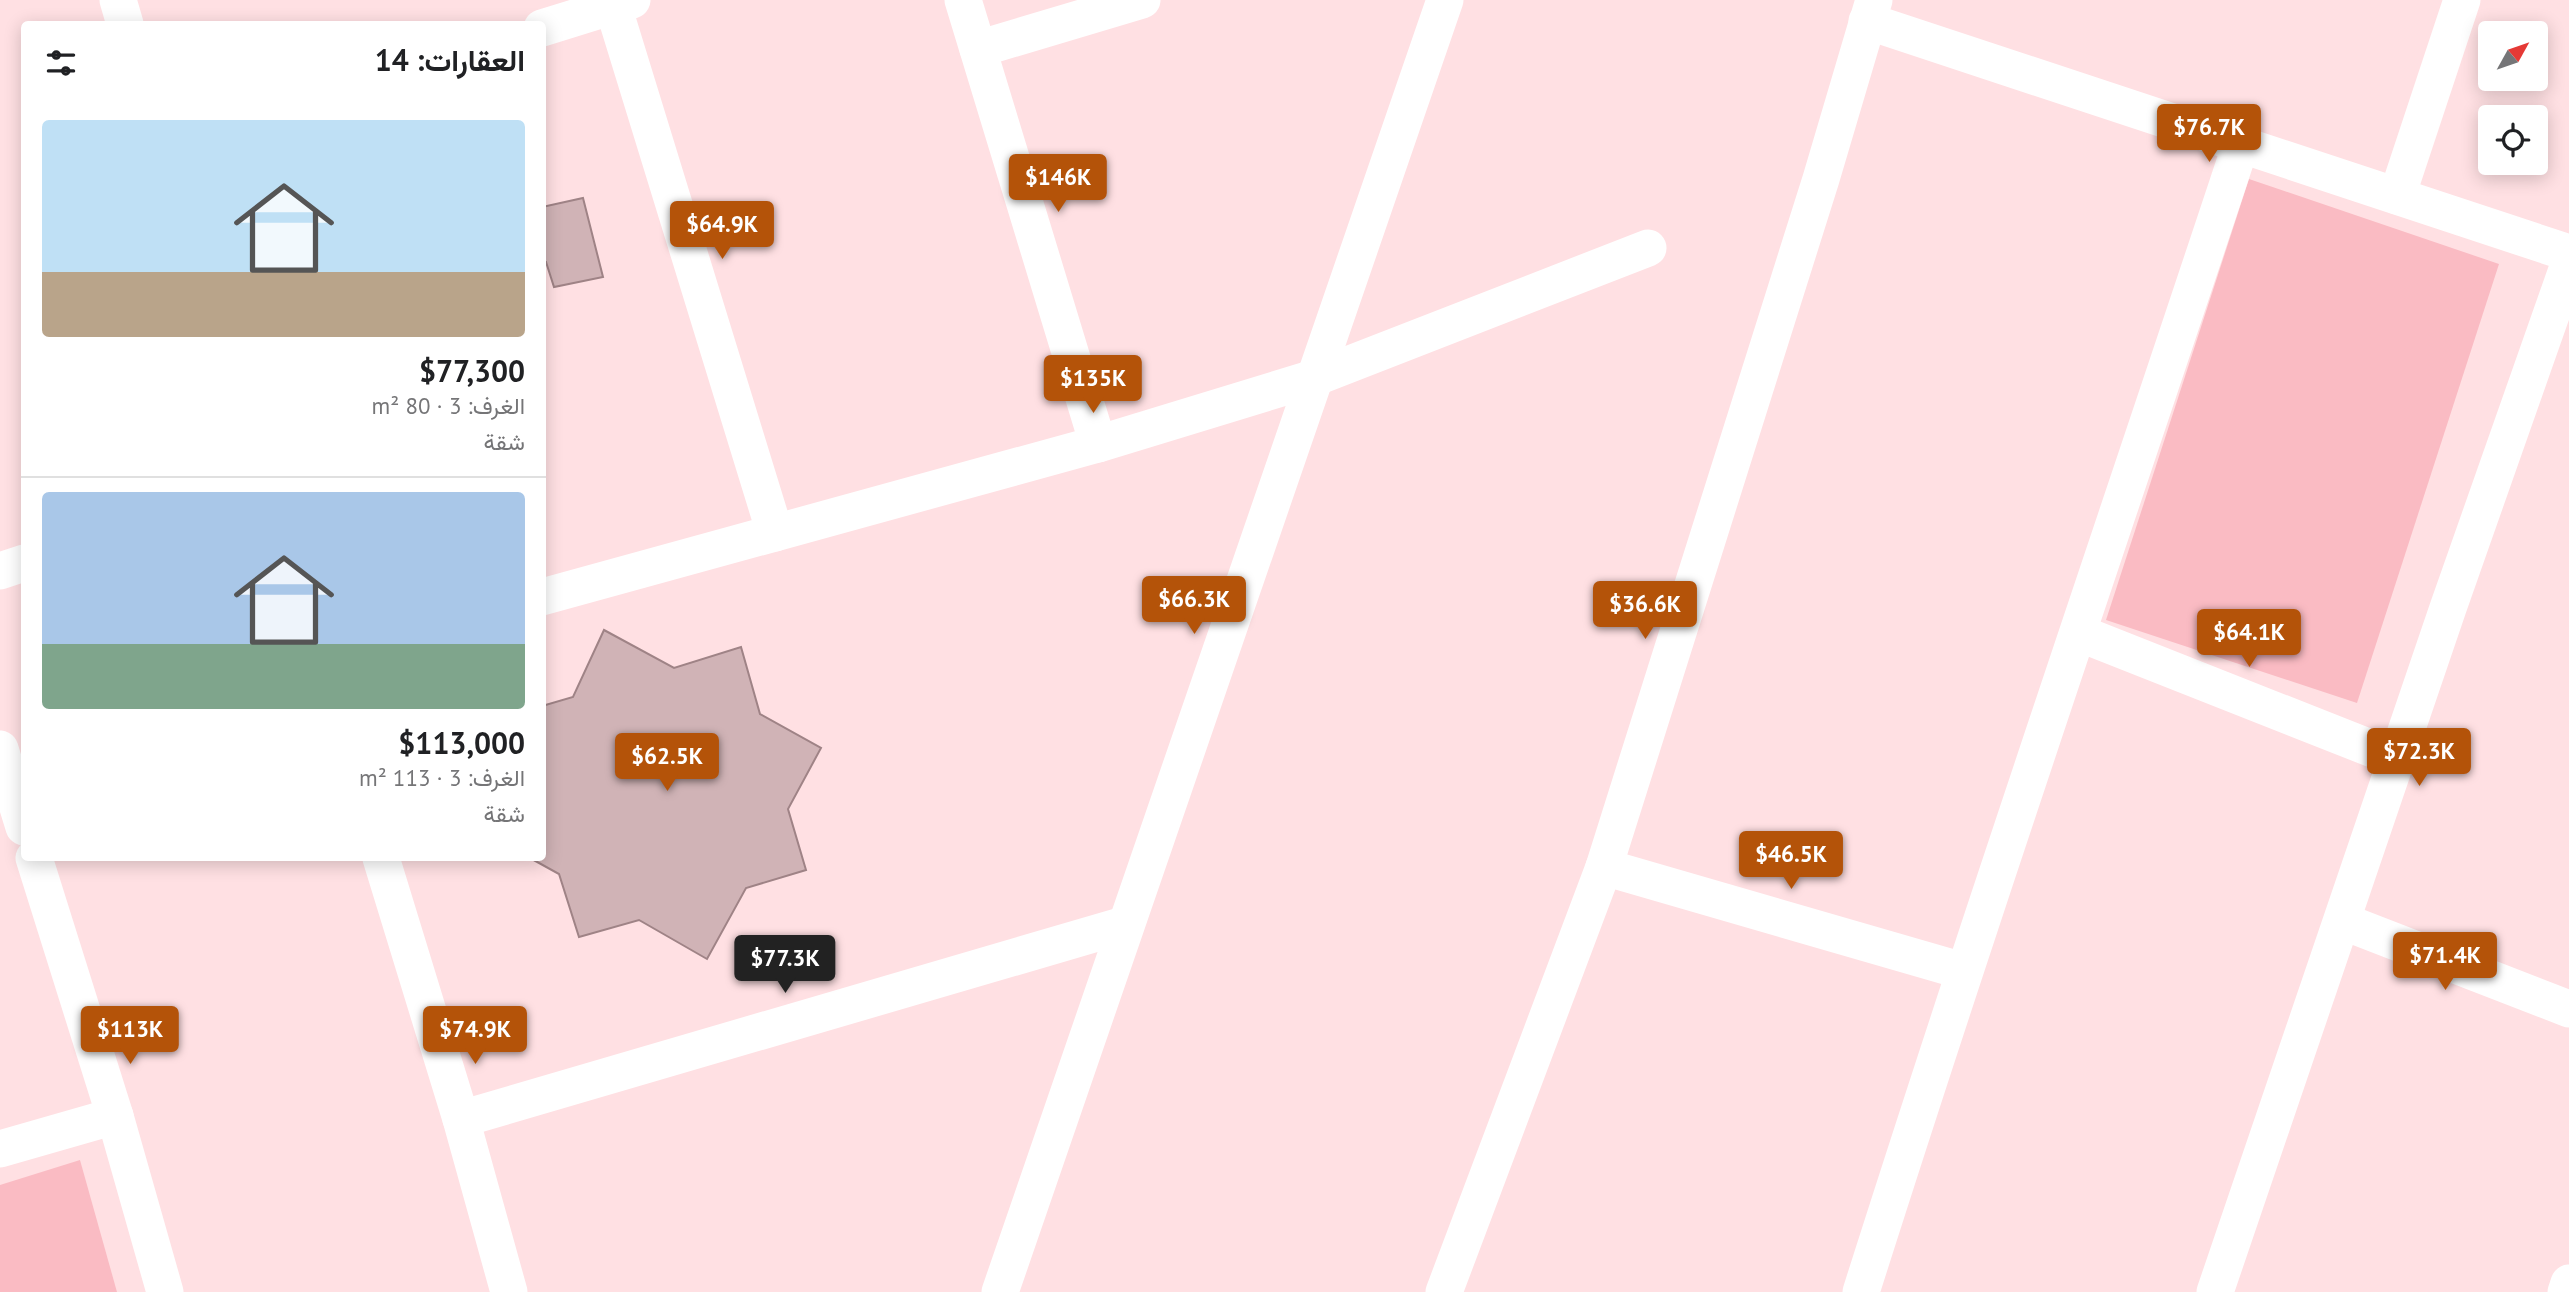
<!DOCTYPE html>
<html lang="ar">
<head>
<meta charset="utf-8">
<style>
  :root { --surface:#fff; --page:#f2f2f2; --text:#202124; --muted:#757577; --line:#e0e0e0; --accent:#b45309 }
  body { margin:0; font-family:"PT Sans",Vazirmatn,sans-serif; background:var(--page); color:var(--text); direction:rtl; height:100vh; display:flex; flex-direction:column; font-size:26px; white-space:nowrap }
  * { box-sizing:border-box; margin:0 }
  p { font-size:23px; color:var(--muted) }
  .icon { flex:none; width:38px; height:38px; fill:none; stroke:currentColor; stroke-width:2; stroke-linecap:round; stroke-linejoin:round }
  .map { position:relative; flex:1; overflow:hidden; direction:ltr }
  .drawer { position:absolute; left:21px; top:21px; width:525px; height:840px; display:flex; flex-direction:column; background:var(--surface); border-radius:7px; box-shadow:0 4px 18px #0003; direction:rtl }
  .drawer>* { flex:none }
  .needle { width:46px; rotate:50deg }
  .controls { position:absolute; left:2478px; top:21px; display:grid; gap:14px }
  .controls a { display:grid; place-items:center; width:70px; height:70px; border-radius:7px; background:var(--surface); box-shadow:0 4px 18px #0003; font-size:35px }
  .price { position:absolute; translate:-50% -60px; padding:0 16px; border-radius:7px; background:var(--accent); color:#fff; font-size:23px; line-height:46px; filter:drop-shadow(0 2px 4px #0008) }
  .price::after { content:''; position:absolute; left:50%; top:42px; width:21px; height:16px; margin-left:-10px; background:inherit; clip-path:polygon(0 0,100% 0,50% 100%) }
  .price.current { background:#222; color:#fff }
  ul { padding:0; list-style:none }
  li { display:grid; align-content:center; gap:14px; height:371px; padding:0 21px }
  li+li { border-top:2px solid var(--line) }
  li span { display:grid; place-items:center; height:217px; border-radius:7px; color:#555 }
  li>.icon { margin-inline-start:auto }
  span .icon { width:126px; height:126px; fill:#fffc; stroke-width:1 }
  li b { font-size:30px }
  h2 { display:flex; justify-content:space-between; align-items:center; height:84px; padding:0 21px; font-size:30px }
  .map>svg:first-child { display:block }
  .green { fill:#fabbc3 }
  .building { fill:#d0b3b6; stroke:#9f8386; stroke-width:2 }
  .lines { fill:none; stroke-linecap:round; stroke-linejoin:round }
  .street { stroke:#fff; stroke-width:37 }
</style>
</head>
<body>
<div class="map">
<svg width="2569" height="1292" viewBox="0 0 2569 1292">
  <rect width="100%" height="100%" fill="#ffe0e3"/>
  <!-- green -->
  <g class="green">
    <path d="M2249 179 2499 264 2357 703 2106 620Z"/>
    <path d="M80 1160 117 1292H0V1185Z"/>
  </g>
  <!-- building -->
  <g class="building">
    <path d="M583 198 603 277 554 287 546 262H542V207Z"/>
    <path d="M604 630 674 668 741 647 760 714 821 748 788 809 806 870 746 888 707 959 639 920 579 937 559 874 530 858H542V706L573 697Z"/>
  </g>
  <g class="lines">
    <!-- street -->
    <g class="street">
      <path d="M118 0 125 24"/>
      <path d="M963 0 1098 444"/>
      <path d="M613 6 775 533"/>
      <path d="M1867 21 2569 253"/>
      <path d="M542 28 632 0"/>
      <path d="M978 49 1142 0"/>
      <path d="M2397 196 2462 0"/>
      <path d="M0 571 24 563"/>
      <path d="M542 597 1098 444 1314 378 1648 248"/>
      <path d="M2079 633 2398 759"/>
      <path d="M0 749 24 827"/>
      <path d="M34 858 115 1116 165 1292"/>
      <path d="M381 858 461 1119 509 1292"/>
      <path d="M1604 867 1963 971"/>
      <path d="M2342 921 2569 1009"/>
      <path d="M461 1119 1124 925"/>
      <path d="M0 1149 115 1116"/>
      <path d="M1000 1292 1445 0"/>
      <path d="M1444 1292 1604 867 1821 179 1874 0"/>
      <path d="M1861 1292C1983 908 2114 527 2241 144"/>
      <path d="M2215 1292 2448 608 2569 264"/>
      <path d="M2566 1292 2569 1283"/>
    </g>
  </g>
</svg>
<div class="controls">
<a><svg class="needle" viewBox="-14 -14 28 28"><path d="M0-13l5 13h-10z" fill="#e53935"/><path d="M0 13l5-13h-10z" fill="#757577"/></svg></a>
<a><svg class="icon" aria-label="locate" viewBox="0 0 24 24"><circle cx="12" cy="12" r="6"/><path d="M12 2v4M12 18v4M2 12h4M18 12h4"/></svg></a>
</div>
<b class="price" style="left:2209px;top:164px">$76.7K</b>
<b class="price" style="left:1058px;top:214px">$146K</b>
<b class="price" style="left:722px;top:261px">$64.9K</b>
<b class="price" style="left:1093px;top:415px">$135K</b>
<b class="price" style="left:1194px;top:636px">$66.3K</b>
<b class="price" style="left:1645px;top:641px">$36.6K</b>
<b class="price" style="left:2249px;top:669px">$64.1K</b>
<b class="price" style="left:2419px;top:788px">$72.3K</b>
<b class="price" style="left:667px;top:793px">$62.5K</b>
<b class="price" style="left:1791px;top:891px">$46.5K</b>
<b class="price" style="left:2445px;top:992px">$71.4K</b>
<b class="price current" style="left:785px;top:995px">$77.3K</b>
<b class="price" style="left:130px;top:1066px">$113K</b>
<b class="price" style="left:475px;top:1066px">$74.9K</b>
<section class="drawer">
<h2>العقارات: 14<svg class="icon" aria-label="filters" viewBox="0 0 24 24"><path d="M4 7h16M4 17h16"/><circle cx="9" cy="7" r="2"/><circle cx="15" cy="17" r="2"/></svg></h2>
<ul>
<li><span style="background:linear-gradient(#bfe0f5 70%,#b9a48a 0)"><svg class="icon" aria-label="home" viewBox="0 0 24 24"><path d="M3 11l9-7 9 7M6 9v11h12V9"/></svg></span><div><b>$77,300</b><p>الغرف: 3 · 80 m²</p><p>شقة</p></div></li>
<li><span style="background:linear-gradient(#a9c7e8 70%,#7fa58c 0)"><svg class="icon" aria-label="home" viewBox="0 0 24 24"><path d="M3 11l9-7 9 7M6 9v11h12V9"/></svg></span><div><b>$113,000</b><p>الغرف: 3 · 113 m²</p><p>شقة</p></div></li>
</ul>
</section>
</div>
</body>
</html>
